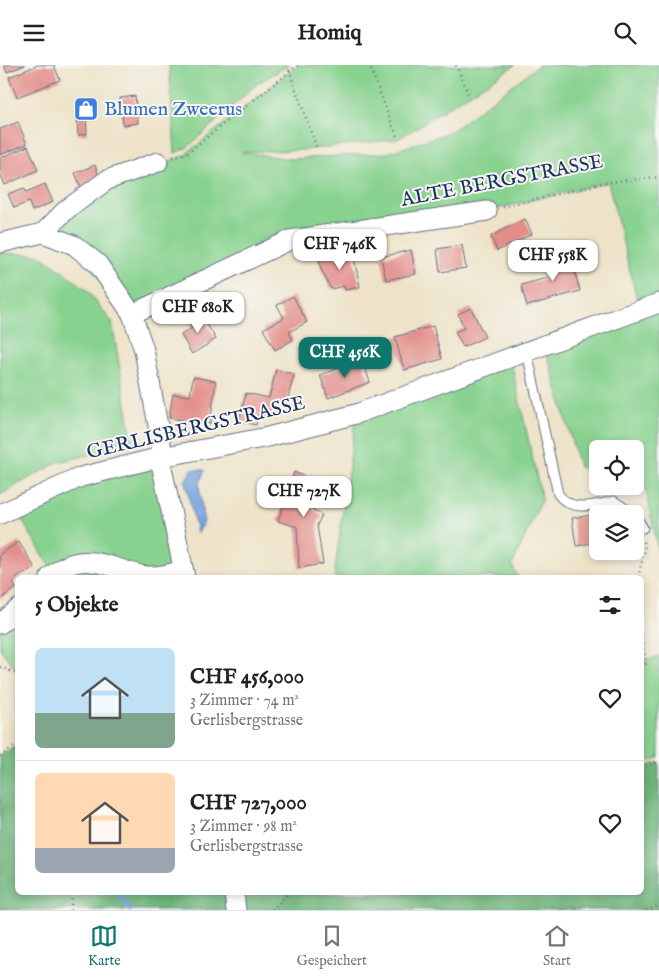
<!DOCTYPE html>
<html lang="de">
<head>
<meta charset="utf-8">
<style>
  :root { --surface:#fff; --page:#f2f2f2; --text:#222; --muted:#767676; --line:#e0e0e0; --accent:#0f766e }
  body { margin:0; font-family:"IM FELL English",serif; background:var(--page); color:var(--text); height:100vh; display:flex; flex-direction:column; font-size:19px; white-space:nowrap }
  * { box-sizing:border-box; margin:0 }
  p { font-size:16px; color:var(--muted) }
  .icon { flex:none; width:28px; height:28px; fill:none; stroke:currentColor; stroke-width:2; stroke-linecap:round; stroke-linejoin:round }
  .map { position:relative; flex:1; overflow:hidden }
  .drawer { position:absolute; left:15px; top:510px; width:629px; height:320px; display:flex; flex-direction:column; background:var(--surface); border-radius:8px; box-shadow:0 2px 8px #0003 }
  .drawer>* { flex:none }
  .tools { position:absolute; left:589px; top:375px; display:grid; gap:10px }
  .tools a { display:grid; place-items:center; width:55px; height:55px; border-radius:8px; background:var(--surface); box-shadow:0 2px 8px #0003; font-size:25px }
  .price { position:absolute; translate:-50% -42px; padding:0 11px; border-radius:10px; background:#fff; color:#222; font-size:16px; line-height:32px; filter:drop-shadow(0 1px 2px #0008) }
  .price::after { content:''; position:absolute; left:50%; top:30px; width:15px; height:11px; margin-left:-8px; background:inherit; clip-path:polygon(0 0,100% 0,50% 100%) }
  .price.selected { background:var(--accent); color:#fff }
  ul { padding:0; list-style:none }
  li { display:flex; align-items:center; gap:15px; height:125px; padding:0 20px }
  li+li { border-top:1px solid var(--line) }
  li span { display:grid; place-items:center; flex:none; width:140px; height:100px; border-radius:8px; color:#555 }
  li>.icon { margin-inline-start:auto }
  span .icon { width:60px; height:60px; fill:#fffc; stroke-width:1 }
  li b { font-size:21px }
  h2 { display:flex; justify-content:space-between; align-items:center; height:60px; padding:0 20px; font-size:21px }
  header { display:flex; justify-content:space-between; align-items:center; height:65px; padding:0 20px; background:var(--surface); font-size:22px; font-weight:800 }
  .tabs { display:flex; justify-content:space-around; align-items:center; height:70px; border-top:1px solid var(--line); background:var(--surface); font-size:14px; color:var(--muted) }
  .tabs a { display:grid; justify-items:center; gap:2px }
  .tabs .selected { color:var(--accent) }
  .map>svg:first-child { display:block }
  .green { fill:#88d28f; stroke:#528076 }
  .forest { fill:#6eb47a; stroke:#44726c }
  .water { fill:#719fd9; stroke:#46679c }
  .lines { fill:none; stroke-linecap:round; stroke-linejoin:round }
  .stream { stroke:#719fd9; stroke-width:4.5 }
  .building { fill:#e38e89 }
  .service-casing { stroke:#656e83; stroke-width:11 }
  .minor-casing { stroke:#656e83; stroke-width:21 }
  .path { stroke:#656e83; stroke-width:2.5; stroke-dasharray:1 4; stroke-linecap:butt }
  .service { stroke:#fff; stroke-width:9 }
  .minor { stroke:#fff; stroke-width:19 }
  .labels { text-anchor:middle; dominant-baseline:central; stroke-width:4; stroke-linejoin:round; paint-order:stroke }
  .shop-label { font-size:20px; fill:#366cbe; stroke:#f6f6f2; text-anchor:start }
  .street-label { font-size:20px; fill:#1b2f5e; stroke:#f6f6f2 }
</style>
</head>
<body>
<header><svg class="icon" aria-label="menu" viewBox="0 0 24 24"><path d="M4 6h16M4 12h16M4 18h16"/></svg>Homiq<svg class="icon" aria-label="search" viewBox="0 0 24 24"><circle cx="10" cy="10" r="6"/><path d="M15 15l6 6"/></svg></header>
<div class="map">
<svg width="659" height="845" viewBox="0 0 659 845">
  <rect width="100%" height="100%" fill="#f6f6f2"/>
  <filter id="ink" filterUnits="userSpaceOnUse"><feTurbulence type="fractalNoise" baseFrequency=".02" numOctaves="2"/><feDisplacementMap in="SourceGraphic" scale="10" xChannelSelector="R" yChannelSelector="G"/><feConvolveMatrix kernelMatrix="1 2 1 2 8 2 1 2 1" color-interpolation-filters="sRGB"/></filter>
  <filter id="wash" filterUnits="userSpaceOnUse"><feTurbulence type="fractalNoise" baseFrequency=".0096" numOctaves="4" result="noise"/><feDisplacementMap in="SourceGraphic" scale="20" xChannelSelector="R" yChannelSelector="G"/><feGaussianBlur stdDeviation="1.12" result="paint"/><feColorMatrix in="noise" values="0 0 0 0 0 0 0 0 0 0 0 0 0 0 0 0 0 1.4 0 .05"/><feComposite in="paint" operator="in"/></filter>
  <g filter="url(#wash)">
    <rect width="100%" height="100%" fill="#eee3c8"/>
    <!-- green -->
    <g class="green">
      <path d="M169 0H289L258 18 188 82 175 88Z"/>
      <path d="M298 0H515L398 74 304 85 241 87 290 94 388 88 450 67 539 0H659V232L638 239 608 117 487 146 290 175 132 249 53 161 110 119 189 89 187 88Z"/>
      <path d="M0 188 40 190 86 224 112 257 133 380 58 397 0 430Z"/>
      <path d="M659 245V492L645 420 635 417V384H598L597 407 579 402 546 285Z"/>
      <path d="M510 293 542 435 512 500 518 512H334L356 349Z"/>
      <path d="M161 392 185 512H50L54 508 14 442Z"/>
      <path d="M17 544V605L0 584V559Z"/>
      <path d="M659 591V693L641 699V598Z"/>
    </g>
    <!-- forest -->
    <path class="forest" d="M17 679 18 828H641V703L659 697V845H0V691Z"/>
    <!-- water -->
    <path class="water" d="M192 404 205 405 199 419 204 458 197 468 185 416Z"/>
    <g class="lines">
      <!-- stream -->
      <path class="stream" d="M117 828 130 845"/>
    </g>
    <g id="blocks">
      <!-- building -->
      <g class="building">
        <path d="M4 0H25L7 7Z"/>
        <path d="M38 0H54L60 15 17 32 9 12Z"/>
        <path d="M135 31 138 58 123 60 120 33Z"/>
        <path d="M86 47 87 69 78 70 77 48Z"/>
        <path d="M18 57 27 79 0 90V64Z"/>
        <path d="M28 81 38 105 5 120 0 108V93Z"/>
        <path d="M95 100 100 114 81 122 75 108Z"/>
        <path d="M45 119 53 137 32 146 29 137 14 143 8 129 24 123 26 127Z"/>
        <path d="M525 154 532 169 497 186 491 171Z"/>
        <path d="M462 180 466 203 440 207 437 184Z"/>
        <path d="M411 185 416 209 386 215 381 192Z"/>
        <path d="M569 187 580 226 527 241 521 220 551 212 546 194Z"/>
        <path d="M336 188V192L353 188 360 222 345 225 344 221 331 224 321 204 318 191Z"/>
        <path d="M293 231 307 257 289 267 293 275 275 285 263 264 284 253 277 240Z"/>
        <path d="M471 243 485 272 463 282 455 267 464 263 458 249Z"/>
        <path d="M200 248 216 274 192 289 181 270 192 263 188 256Z"/>
        <path d="M433 261 442 294 404 305 395 272Z"/>
        <path d="M362 295 370 317 328 333 320 310Z"/>
        <path d="M276 305 294 309 285 345 276 343 274 353 258 349 256 360 239 356 246 328 269 333Z"/>
        <path d="M193 312 216 316 210 359 169 353 173 329 190 331Z"/>
        <path d="M294 407 322 419 313 445 322 450 317 460 323 499 299 503 297 462 278 456Z"/>
        <path d="M598 449V477L576 481 572 453Z"/>
        <path d="M19 477 35 503 18 512 13 518 16 523 0 534V489Z"/>
      </g>
    </g>
  </g>
  <g filter="url(#ink)">
    <use href="#blocks" fill-opacity="0" stroke="#656e83" stroke-width="1"/>
    <g class="lines">
      <defs>
        <g id="service">
          <path d="M527 287 558 429C572 448 594 440 614 436L634 449"/>
          <path d="M635 450 643 463"/>
        </g>
        <g id="minor">
          <path d="M43 168 66 145 107 115 158 97"/>
          <path d="M0 178 43 168 74 180 98 199 132 249 144 285 161 377 162 403 185 512"/>
          <path d="M132 249 290 175 487 146"/>
          <path d="M0 449 81 412 161 392 268 372 356 349 659 238"/>
          <path d="M50 512C81 483 107 502 141 510 156 513 169 509 183 505"/>
          <path d="M0 559 18 544"/>
          <path d="M234 828 236 845"/>
        </g>
      </defs>
      <!-- service casing -->
      <use href="#service" class="service-casing"/>
      <!-- minor casing -->
      <use href="#minor" class="minor-casing"/>
      <!-- path -->
      <g class="path">
        <path d="M369 0 398 74"/>
        <path d="M456 0 469 31"/>
        <path d="M289 5 317 84"/>
        <path d="M173 92 187 88 298 0"/>
        <path d="M503 142 608 117 659 112"/>
        <path d="M638 512 645 484 644 475"/>
        <path d="M641 569 646 598 641 606"/>
        <path d="M0 602 18 609"/>
        <path d="M0 691 18 679"/>
        <path d="M641 703 659 697"/>
        <path d="M71 845 72 828"/>
        <path d="M272 845 289 828"/>
        <path d="M646 845 659 841"/>
      </g>
      <!-- service -->
      <use href="#service" class="service"/>
      <!-- minor -->
      <use href="#minor" class="minor"/>
    </g>
  </g>
  <!-- icons -->
  <defs>
    <symbol id="shop-square" viewBox="-11 -11 22 22"><rect x="-9" y="-9" width="18" height="18" rx="4" fill="#3f7fe0" stroke="#f6f6f2"/><path d="M-5-2.5h2.3a2.7 3.5 0 0 1 5.4 0H5L5.5 6h-11ZM-1.5-2.5h3a1.5 2.3 0 0 0-3 0Z" fill="#fff"/></symbol>
  </defs>
  <g fill-rule="evenodd">
    <use href="#shop-square" x="72" y="30" width="28" height="28"/>
  </g>
  <g class="labels">
    <!-- shop labels -->
    <g class="shop-label">
      <text x="104" y="44">Blumen Zweerus</text>
    </g>
    <!-- street labels -->
    <g class="street-label">
      <text transform="translate(502 116) rotate(-11)">ALTE BERGSTRASSE</text>
      <text transform="translate(196 363) rotate(-13)">GERLISBERGSTRASSE</text>
    </g>
  </g>
</svg>
<div class="tools">
<a><svg class="icon" aria-label="locate" viewBox="0 0 24 24"><circle cx="12" cy="12" r="6"/><path d="M12 2v4M12 18v4M2 12h4M18 12h4"/></svg></a>
<a><svg class="icon" aria-label="layers" viewBox="0 0 24 24"><path d="M12 4l9 5-9 5-9-5zM3 14l9 5 9-5"/></svg></a>
</div>
<b class="price" style="left:340px;top:206px">CHF 746K</b>
<b class="price" style="left:553px;top:217px">CHF 558K</b>
<b class="price" style="left:198px;top:269px">CHF 680K</b>
<b class="price selected" style="left:345px;top:314px">CHF 456K</b>
<b class="price" style="left:304px;top:453px">CHF 727K</b>
<section class="drawer">
<h2>5 Objekte<svg class="icon" aria-label="filters" viewBox="0 0 24 24"><path d="M4 7h16M4 17h16"/><circle cx="9" cy="7" r="2"/><circle cx="15" cy="17" r="2"/></svg></h2>
<ul>
<li><span style="background:linear-gradient(#bfe0f5 65%,#7fa58c 0)"><svg class="icon" aria-label="home" viewBox="0 0 24 24"><path d="M3 11l9-7 9 7M6 9v11h12V9"/></svg></span><div><b>CHF 456,000</b><p>3 Zimmer · 74 m²</p><p>Gerlisbergstrasse</p></div><svg class="icon" aria-label="heart" viewBox="0 0 24 24"><path d="M12 20l-8-8c-3-5 5-10 8-4 3-6 11-1 8 4z"/></svg></li>
<li><span style="background:linear-gradient(#ffd9b3 75%,#9aa5b1 0)"><svg class="icon" aria-label="home" viewBox="0 0 24 24"><path d="M3 11l9-7 9 7M6 9v11h12V9"/></svg></span><div><b>CHF 727,000</b><p>3 Zimmer · 98 m²</p><p>Gerlisbergstrasse</p></div><svg class="icon" aria-label="heart" viewBox="0 0 24 24"><path d="M12 20l-8-8c-3-5 5-10 8-4 3-6 11-1 8 4z"/></svg></li>
</ul>
</section>
</div>
<nav class="tabs">
<a class="selected"><svg class="icon" aria-label="map" viewBox="0 0 24 24"><path d="M3 6l6-2 6 2 6-2v14l-6 2-6-2-6 2zM9 4v14M15 6v14"/></svg>Karte</a>
<a><svg class="icon" aria-label="saved" viewBox="0 0 24 24"><path d="M7 4h10v16l-5-4-5 4z"/></svg>Gespeichert</a>
<a><svg class="icon" aria-label="home" viewBox="0 0 24 24"><path d="M3 11l9-7 9 7M6 9v11h12V9"/></svg>Start</a>
</nav>
</body>
</html>
